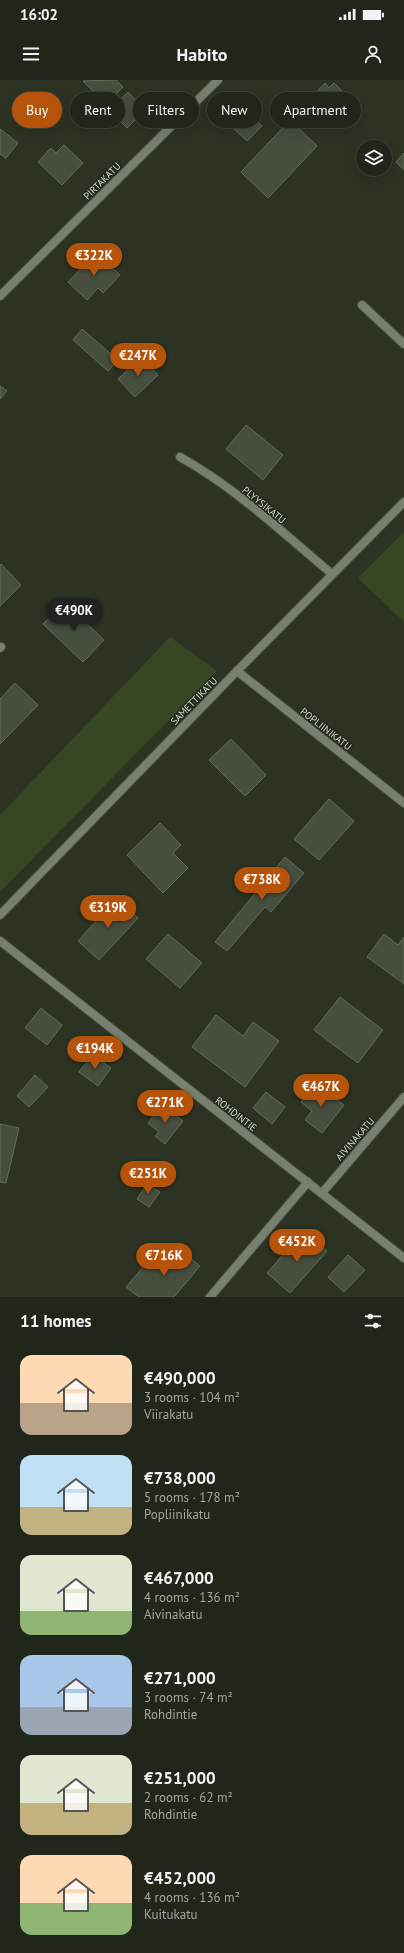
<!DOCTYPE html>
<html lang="en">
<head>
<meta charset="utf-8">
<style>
  :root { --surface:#21261a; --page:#292e23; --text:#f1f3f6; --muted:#a2a5a2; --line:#3e4339; --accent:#b45309 }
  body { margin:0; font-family:"PT Sans",sans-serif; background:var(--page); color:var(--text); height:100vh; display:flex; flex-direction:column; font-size:15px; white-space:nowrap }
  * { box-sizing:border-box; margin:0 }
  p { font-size:13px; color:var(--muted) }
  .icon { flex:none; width:22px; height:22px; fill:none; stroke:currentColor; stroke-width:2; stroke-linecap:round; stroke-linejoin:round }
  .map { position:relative; height:1217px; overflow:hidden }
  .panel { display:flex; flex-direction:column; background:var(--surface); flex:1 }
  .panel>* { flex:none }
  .top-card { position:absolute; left:12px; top:12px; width:380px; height:36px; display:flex; gap:8px }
  .controls { position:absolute; left:356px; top:60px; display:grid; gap:8px }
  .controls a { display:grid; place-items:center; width:36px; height:36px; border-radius:50%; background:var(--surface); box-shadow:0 4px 16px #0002,0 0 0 1px var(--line); font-size:20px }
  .price { position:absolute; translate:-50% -34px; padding:0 9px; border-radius:14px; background:var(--accent); color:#fff; font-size:13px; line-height:26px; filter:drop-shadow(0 1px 2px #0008) }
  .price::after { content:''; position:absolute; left:50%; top:24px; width:12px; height:9px; margin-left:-6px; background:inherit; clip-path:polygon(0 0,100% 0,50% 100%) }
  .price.current { background:#222; color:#fff }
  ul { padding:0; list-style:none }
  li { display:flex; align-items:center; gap:12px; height:100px; padding:0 20px }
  li span { display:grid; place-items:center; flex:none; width:112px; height:80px; border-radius:12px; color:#555 }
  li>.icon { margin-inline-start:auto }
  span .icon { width:48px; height:48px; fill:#fffc; stroke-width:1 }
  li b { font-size:17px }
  h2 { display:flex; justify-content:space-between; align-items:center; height:48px; padding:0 20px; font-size:17px }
  .tag { padding:0 14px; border-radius:18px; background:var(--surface); box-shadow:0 4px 16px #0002,0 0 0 1px var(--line); font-size:14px; line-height:36px }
  .tag.current { background:var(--accent); color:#fff }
  .status { display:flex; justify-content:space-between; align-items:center; height:28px; padding:0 20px; background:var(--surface); direction:ltr }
  .status svg { height:11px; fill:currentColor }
  header { display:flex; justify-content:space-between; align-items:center; height:52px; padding:0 20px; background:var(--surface); font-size:18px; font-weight:700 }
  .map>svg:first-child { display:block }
  .green { fill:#374724 }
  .building { fill:#464e3e; stroke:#636c5a }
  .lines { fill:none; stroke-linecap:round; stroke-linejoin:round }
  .street-casing { stroke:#474e3f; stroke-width:10 }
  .street { stroke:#77806e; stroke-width:8 }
  .labels { text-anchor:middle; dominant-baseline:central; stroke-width:3; stroke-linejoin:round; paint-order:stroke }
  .street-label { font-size:10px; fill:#d6dbd1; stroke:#22291a }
</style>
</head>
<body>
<div class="status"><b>16:02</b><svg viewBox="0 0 49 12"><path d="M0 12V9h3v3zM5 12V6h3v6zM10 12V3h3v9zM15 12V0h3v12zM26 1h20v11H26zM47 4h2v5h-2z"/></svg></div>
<header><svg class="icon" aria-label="menu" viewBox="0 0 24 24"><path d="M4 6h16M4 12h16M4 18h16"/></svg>Habito<svg class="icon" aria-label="person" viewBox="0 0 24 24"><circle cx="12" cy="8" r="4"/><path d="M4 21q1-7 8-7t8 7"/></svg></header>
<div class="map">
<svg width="404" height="1217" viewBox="0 0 404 1217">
  <rect width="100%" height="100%" fill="#2c3323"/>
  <!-- green -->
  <g class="green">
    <path d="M404 452V542L358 498Z"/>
    <path d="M170 557 217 591 0 812V735Z"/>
  </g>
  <!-- building -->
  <g class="building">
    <path d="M116 0 123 7 111 19 107 15 102 20 83 1Z"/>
    <path d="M325 3 329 8 334 3 345 14 340 19 356 35 342 49 331 39 326 43 313 30 316 26 309 20Z"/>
    <path d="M128 12 145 30 127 48 109 30Z"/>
    <path d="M245 30 262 46 247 61 230 45Z"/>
    <path d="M290 40 317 66 268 118 241 92Z"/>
    <path d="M0 49 18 63 6 78 0 74Z"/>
    <path d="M64 65 83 83 62 105 38 82 51 68 56 73Z"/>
    <path d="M404 73V90L396 82Z"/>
    <path d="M96 173 120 195 103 213 98 208 87 220 68 202Z"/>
    <path d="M82 249 118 280 108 291 73 260Z"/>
    <path d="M141 277 158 295 135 317 118 299Z"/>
    <path d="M0 306 7 311 0 319Z"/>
    <path d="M246 345 283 375 263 400 226 369Z"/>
    <path d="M1 484 21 505 0 526V485Z"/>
    <path d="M64 522 104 560 83 582 43 544Z"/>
    <path d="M15 603 38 625 0 664V619Z"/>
    <path d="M231 659 266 695 245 716 209 680Z"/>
    <path d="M329 719 354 741 319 780 294 759Z"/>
    <path d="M160 743 181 765 173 773 188 788 163 813 127 775Z"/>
    <path d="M285 777 304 793 271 832 265 827 227 871 215 862Z"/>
    <path d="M117 818 138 838 99 880 78 861Z"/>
    <path d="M168 854 202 883 180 908 146 879Z"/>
    <path d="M384 854 398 865 404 857V904L367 877Z"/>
    <path d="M340 917 383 950 358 983 314 950Z"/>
    <path d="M41 928 62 945 47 965 25 948Z"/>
    <path d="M216 935 243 956 253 942 279 961 245 1007 192 967Z"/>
    <path d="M93 974 111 988 98 1006 79 992Z"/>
    <path d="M35 995 48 1007 29 1027 17 1016Z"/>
    <path d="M316 1003 344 1025 322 1053 305 1040 312 1031 301 1022Z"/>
    <path d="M266 1012 285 1027 272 1044 253 1028Z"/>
    <path d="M162 1025 183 1041 165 1064 155 1056 159 1052 148 1043Z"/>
    <path d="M0 1044 19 1048 6 1103 0 1102Z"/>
    <path d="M147 1104 160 1112 149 1127 137 1119Z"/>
    <path d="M307 1154 327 1171 290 1213 267 1193 294 1162 297 1165Z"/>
    <path d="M178 1168 200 1186 174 1217H139L126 1207 150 1179 161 1188Z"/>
    <path d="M348 1175 365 1190 344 1212 328 1197Z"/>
  </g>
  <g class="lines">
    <defs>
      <g id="street">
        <path d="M0 216 218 0"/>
        <path d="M362 225 404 264"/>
        <path d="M180 377C236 408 283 453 332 494"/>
        <path d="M0 568 1 567"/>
        <path d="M237 591 404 723"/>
        <path d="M0 835 237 591 404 422"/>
        <path d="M0 861 404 1178"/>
        <path d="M322 1113 404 1017"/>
        <path d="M210 1217 308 1102"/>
      </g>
    </defs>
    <!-- street casing -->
    <use href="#street" class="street-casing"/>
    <!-- street -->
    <use href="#street" class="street"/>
  </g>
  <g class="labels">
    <!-- street labels -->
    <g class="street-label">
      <text transform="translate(102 101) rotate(-45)">PIRTAKATU</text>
      <text transform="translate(264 425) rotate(39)">PLYYSIKATU</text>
      <text transform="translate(194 621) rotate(-46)">SAMETTIKATU</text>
      <text transform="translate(326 649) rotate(38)">POPLIINIKATU</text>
      <text transform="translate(236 1034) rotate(38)">ROHDINTIE</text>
      <text transform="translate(355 1059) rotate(-49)">AIVINAKATU</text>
    </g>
  </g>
</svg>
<div class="controls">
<a><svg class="icon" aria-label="layers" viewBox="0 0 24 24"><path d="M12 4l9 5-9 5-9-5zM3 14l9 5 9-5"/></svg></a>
</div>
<b class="price" style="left:94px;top:197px">€322K</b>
<b class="price" style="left:138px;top:297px">€247K</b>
<b class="price current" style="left:74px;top:552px">€490K</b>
<b class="price" style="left:262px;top:821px">€738K</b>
<b class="price" style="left:108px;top:849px">€319K</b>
<b class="price" style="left:95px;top:990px">€194K</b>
<b class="price" style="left:321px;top:1028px">€467K</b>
<b class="price" style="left:165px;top:1044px">€271K</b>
<b class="price" style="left:148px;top:1115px">€251K</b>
<b class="price" style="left:297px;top:1183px">€452K</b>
<b class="price" style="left:164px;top:1197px">€716K</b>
<div class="top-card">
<a class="tag current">Buy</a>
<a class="tag">Rent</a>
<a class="tag">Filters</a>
<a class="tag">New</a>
<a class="tag">Apartment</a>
</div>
</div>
<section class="panel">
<h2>11 homes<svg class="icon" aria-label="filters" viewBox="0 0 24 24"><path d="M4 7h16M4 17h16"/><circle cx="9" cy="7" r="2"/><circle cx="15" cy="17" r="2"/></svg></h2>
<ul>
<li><span style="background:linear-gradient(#ffd9b3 60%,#b9a48a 0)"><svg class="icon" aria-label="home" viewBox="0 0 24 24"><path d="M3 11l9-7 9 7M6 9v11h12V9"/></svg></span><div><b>€490,000</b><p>3 rooms · 104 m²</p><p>Viirakatu</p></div></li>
<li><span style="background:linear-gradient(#bfe0f5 65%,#c2b280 0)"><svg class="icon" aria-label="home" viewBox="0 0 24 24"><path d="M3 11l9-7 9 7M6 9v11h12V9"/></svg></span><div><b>€738,000</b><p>5 rooms · 178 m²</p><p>Popliinikatu</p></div></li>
<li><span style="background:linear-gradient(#dfe7d0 70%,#8fb573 0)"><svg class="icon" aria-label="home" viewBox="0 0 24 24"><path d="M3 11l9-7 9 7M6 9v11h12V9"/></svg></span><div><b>€467,000</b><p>4 rooms · 136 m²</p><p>Aivinakatu</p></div></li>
<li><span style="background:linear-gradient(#a9c7e8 65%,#9aa5b1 0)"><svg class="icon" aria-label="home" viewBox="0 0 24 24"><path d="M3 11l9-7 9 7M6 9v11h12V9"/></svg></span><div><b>€271,000</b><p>3 rooms · 74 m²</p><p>Rohdintie</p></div></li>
<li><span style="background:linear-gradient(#dfe7d0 60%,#c2b280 0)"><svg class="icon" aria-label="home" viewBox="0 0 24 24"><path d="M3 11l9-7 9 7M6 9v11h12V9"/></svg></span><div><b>€251,000</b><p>2 rooms · 62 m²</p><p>Rohdintie</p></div></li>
<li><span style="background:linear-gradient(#ffd9b3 60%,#8fb573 0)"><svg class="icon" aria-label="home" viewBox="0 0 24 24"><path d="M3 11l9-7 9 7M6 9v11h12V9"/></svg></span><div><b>€452,000</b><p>4 rooms · 136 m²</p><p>Kuitukatu</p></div></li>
</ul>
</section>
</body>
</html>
